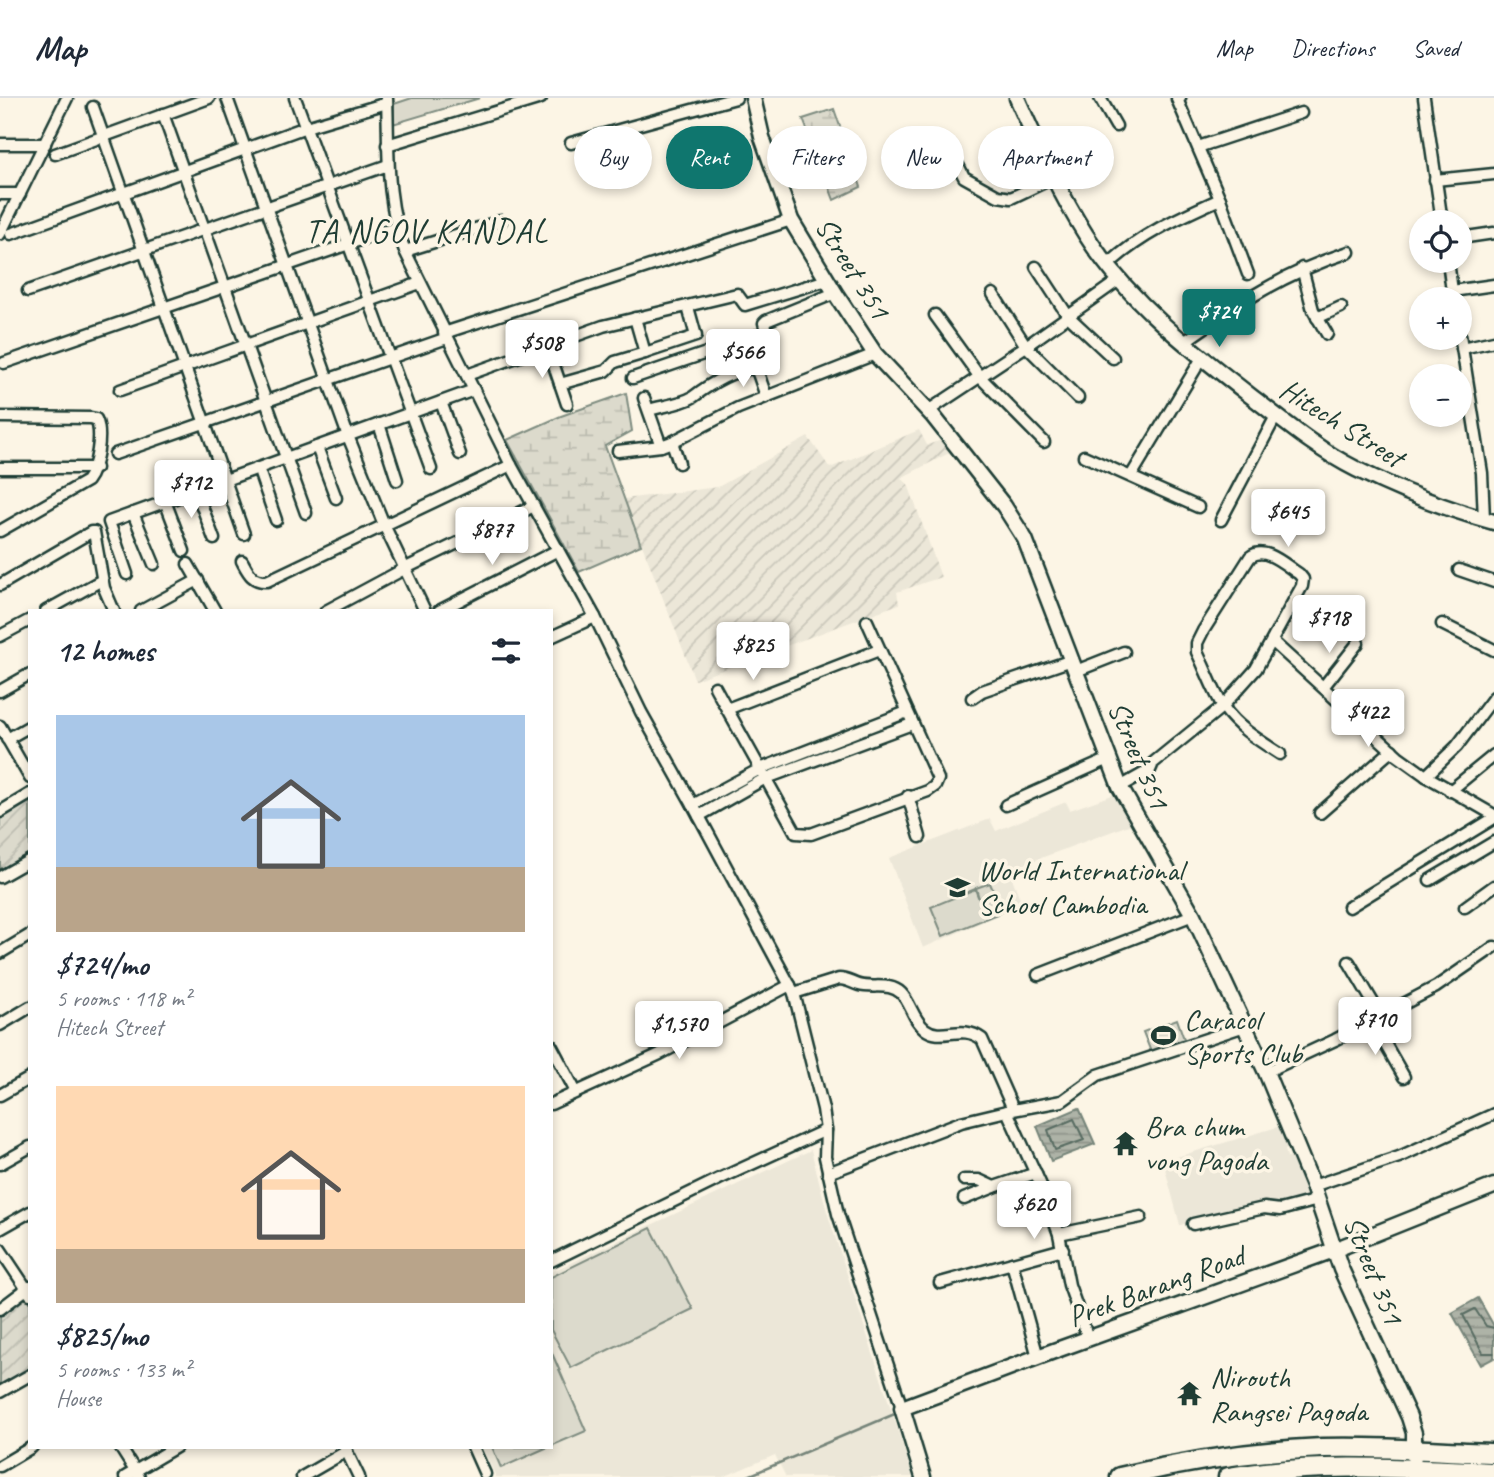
<!DOCTYPE html>
<html lang="en">
<head>
<meta charset="utf-8">
<style>
  :root { --surface:#fff; --page:#f2f2f3; --text:#1f2937; --muted:#747a83; --line:#e0e1e3; --accent:#0f766e }
  body { margin:0; font-family:Caveat,sans-serif; background:var(--page); color:var(--text); height:100vh; display:flex; flex-direction:column; font-size:26px; white-space:nowrap }
  * { box-sizing:border-box; margin:0 }
  p { font-size:23px; color:var(--muted) }
  .icon { flex:none; width:38px; height:38px; fill:none; stroke:currentColor; stroke-width:2; stroke-linecap:round; stroke-linejoin:round }
  .map { position:relative; flex:1; overflow:hidden }
  .details { position:absolute; left:28px; top:511px; width:525px; height:840px; display:flex; flex-direction:column; background:var(--surface); border-radius:0px; box-shadow:0 4px 10px #0003 }
  .details>* { flex:none }
  .guide { position:absolute; left:574px; top:28px; width:665px; height:63px; display:flex; gap:14px }
  .controls { position:absolute; left:1409px; top:112px; display:grid; gap:14px }
  .controls a { display:grid; place-items:center; width:63px; height:63px; border-radius:50%; background:var(--surface); box-shadow:0 4px 10px #0003; font-size:35px }
  .price { position:absolute; translate:-50% -60px; padding:0 16px; border-radius:7px; background:#fff; color:#222; font-size:23px; line-height:46px; filter:drop-shadow(0 2px 4px #0008) }
  .price::after { content:''; position:absolute; left:50%; top:42px; width:21px; height:16px; margin-left:-10px; background:inherit; clip-path:polygon(0 0,100% 0,50% 100%) }
  .price.active { background:var(--accent); color:#fff }
  ul { padding:0; list-style:none }
  li { display:grid; align-content:center; gap:14px; height:371px; padding:0 28px }
  li span { display:grid; place-items:center; height:217px; border-radius:0px; color:#555 }
  li>.icon { margin-inline-start:auto }
  span .icon { width:126px; height:126px; fill:#fffc; stroke-width:1 }
  li b { font-size:30px }
  h2 { display:flex; justify-content:space-between; align-items:center; height:84px; padding:0 28px; font-size:30px }
  .tag { padding:0 24px; border-radius:32px; background:var(--surface); box-shadow:0 4px 10px #0003; font-size:24px; line-height:63px }
  .tag.active { background:var(--accent); color:#fff }
  header { display:flex; align-items:center; gap:42px; box-sizing:border-box; height:98px; padding:0 35px; background:var(--surface); border-bottom:2px solid var(--line) }
  header strong { font-size:33px }
  nav { display:flex; gap:38px; margin-inline-start:auto; font-size:24px }
  .map>svg:first-child { display:block }
  .built { fill:#ece7d8 }
  .industrial { fill:url(#industrial-furrows) }
  .grass { fill:#dcdacc; stroke:#7e8c80; stroke-width:2 }
  .wetland { fill:url(#wetland-marsh); stroke:#7e8c80; stroke-width:2 }
  .garden { fill:url(#garden-furrows); stroke:#7e8c80; stroke-width:2 }
  .water { fill:url(#water-rules); stroke:#758479; stroke-width:2 }
  .lines { fill:none; stroke-linecap:round; stroke-linejoin:round }
  .shore { stroke:#586c62; stroke-width:2 }
  .stream { stroke:#758479; stroke-width:2.5 }
  .street-casing { stroke:#1f3d34; stroke-width:15 }
  .secondary-casing { stroke:#1f3d34; stroke-width:19 }
  .highway-casing { stroke:#1f3d34; stroke-width:23 }
  .street { stroke:#fcf5e5; stroke-width:10 }
  .secondary { stroke:#fcf5e5; stroke-width:14 }
  .highway { stroke:#fcf5e5; stroke-width:18 }
  .labels { text-anchor:middle; dominant-baseline:central; stroke-width:7; stroke-linejoin:round; paint-order:stroke }
  .street-label { font-size:30px; fill:#1f3d34; stroke:#fcf5e5 }
  .poi-label { font-size:30px; fill:#1f3d34; stroke:#fcf5e5; text-anchor:start }
  .quarter-label { font-size:33px; letter-spacing:2px; fill:#1f3d34; stroke:#fcf5e5 }
</style>
</head>
<body>
<header>
<strong>Map</strong>
<nav><a>Map</a><a>Directions</a><a>Saved</a></nav>
</header>
<div class="map">
<svg width="1494" height="1379" viewBox="0 0 1494 1379">
  <defs>
    <pattern id="industrial-furrows" width="10" height="10" patternUnits="userSpaceOnUse" patternTransform="scale(1.75)"><rect width="10" height="10" fill="#ece7d8"/><path d="M-1 1l2-2M0 10L10 0M9 11l2-2" fill="none" stroke="#cac7ba"/></pattern>
    <pattern id="wetland-marsh" width="20" height="14" patternUnits="userSpaceOnUse" patternTransform="scale(1.75)"><rect width="20" height="14" fill="#dcdacc"/><path d="M1 5h8M5 5V1M11 12h8M15 12V8" fill="none" stroke="#bcbcb0"/></pattern>
    <pattern id="garden-furrows" width="10" height="10" patternUnits="userSpaceOnUse" patternTransform="scale(1.75)"><rect width="10" height="10" fill="#dcdacc"/><path d="M-1 1l2-2M0 10L10 0M9 11l2-2" fill="none" stroke="#bcbcb0"/></pattern>
    <pattern id="water-rules" width="6" height="5" patternUnits="userSpaceOnUse" patternTransform="scale(1.75)"><rect width="6" height="5" fill="#aeb3a7"/><path d="M0 2.5h6" fill="none" stroke="#8d9389"/></pattern>
  </defs>
  <rect width="100%" height="100%" fill="#fcf5e5"/>
  <filter id="ink" filterUnits="userSpaceOnUse"><feTurbulence type="fractalNoise" baseFrequency=".0143" numOctaves="2"/><feDisplacementMap in="SourceGraphic" scale="14" xChannelSelector="R" yChannelSelector="G"/><feConvolveMatrix kernelMatrix="1 2 1 2 8 2 1 2 1" color-interpolation-filters="sRGB"/></filter>
  <g filter="url(#ink)">
    <!-- built -->
    <g class="built">
      <path d="M1118 695 1134 725 1009 772 1022 806 923 850 889 760 990 721 996 733 1066 704 1070 712Z"/>
      <path d="M1284 1027 1290 1043 1285 1052 1287 1059 1297 1060 1313 1099 1279 1109 1266 1107 1180 1127 1163 1063Z"/>
      <path d="M811 1052 827 1114 913 1379H786L775 1357 723 1379H496L482 1349H551V1174Z"/>
    </g>
    <!-- industrial -->
    <path class="industrial" d="M919 332 927 347 942 342 949 355 901 380 908 386 941 479 897 494 899 506 695 582 624 401 718 389 808 339 830 370Z"/>
    <!-- grass -->
    <g class="grass">
      <path d="M412 0H480L393 26 394 6Z"/>
      <path d="M990 785 1002 814 943 838 931 809 975 791 980 804 976 790Z"/>
      <path d="M1177 921 1184 941 1151 954 1143 934Z"/>
      <path d="M651 1130 693 1211 571 1270 551 1232V1179Z"/>
      <path d="M551 1253 586 1333 551 1348Z"/>
      <path d="M492 1349H548L501 1370Z"/>
    </g>
    <!-- wetland -->
    <g class="wetland">
      <path d="M834 11 861 89 834 102 803 21Z"/>
      <path d="M626 295 632 333 605 348 641 447 579 474 507 342 561 318Z"/>
    </g>
    <!-- garden -->
    <g class="garden">
      <path d="M30 696V762L0 779V714Z"/>
      <path d="M26 1191 30 1196V1277L0 1294V1211Z"/>
    </g>
    <!-- water -->
    <g class="water">
      <path d="M1079 1010 1095 1046 1051 1063 1037 1028Z"/>
      <path d="M1478 1200 1494 1228V1260L1481 1267 1452 1215Z"/>
    </g>
    <g class="lines">
      <!-- shore -->
      <g class="shore">
        <path d="M1074 1021 1084 1042 1055 1052 1048 1032Z"/>
        <path d="M1494 1230 1486 1228 1475 1211 1463 1217 1483 1255H1494"/>
      </g>
      <!-- stream -->
      <path class="stream" d="M746 1379 897 1315"/>
      <defs>
        <g id="street">
          <path d="M227 0 348 338 385 429 425 513"/>
          <path d="M295 0 431 371"/>
          <path d="M387 0C389 53 385 103 405 153L511 367 595 519 641 614 693 707 794 895 823 1011 826 1032 825 1059 838 1116 902 1310"/>
          <path d="M1100 0 1116 28"/>
          <path d="M1180 0 1177 1 1220 101"/>
          <path d="M1424 0 1442 124"/>
          <path d="M93 9 244 436"/>
          <path d="M163 16 306 415"/>
          <path d="M571 45 736 0"/>
          <path d="M0 46H45"/>
          <path d="M387 47 541 0"/>
          <path d="M1198 49 1301 15"/>
          <path d="M55 56 209 0"/>
          <path d="M958 67 964 79 998 98 1011 100 1053 80"/>
          <path d="M1435 82 1494 76"/>
          <path d="M0 96H20"/>
          <path d="M0 136 67 0"/>
          <path d="M11 136 306 29 387 5"/>
          <path d="M1460 140 1494 135"/>
          <path d="M405 153 501 123"/>
          <path d="M1448 163 1453 201"/>
          <path d="M1108 167C1141 136 1180 119 1220 101L1248 176"/>
          <path d="M1036 169 1068 218 1113 260"/>
          <path d="M1302 170 1313 212 1327 236"/>
          <path d="M28 193 388 67"/>
          <path d="M1452 193 1494 187"/>
          <path d="M993 196 1026 248 1078 300"/>
          <path d="M935 217 979 278 1044 344"/>
          <path d="M1317 220 1341 209"/>
          <path d="M444 235 791 122"/>
          <path d="M1460 237 1482 375 1484 421"/>
          <path d="M1184 244C1239 205 1284 175 1349 154"/>
          <path d="M547 247 567 306"/>
          <path d="M1462 250 1494 243"/>
          <path d="M645 255 696 238 688 209"/>
          <path d="M4 265 395 130"/>
          <path d="M467 277 603 228 737 196 745 207 827 182"/>
          <path d="M633 280 762 236 766 233 764 225 766 223 835 195"/>
          <path d="M560 286 606 273 615 264 645 255 635 220"/>
          <path d="M120 292 420 185"/>
          <path d="M644 300 661 348"/>
          <path d="M441 304 460 356"/>
          <path d="M649 312C662 308 682 306 693 299 710 286 730 273 753 270L758 275 766 298"/>
          <path d="M928 313 1026 248 1119 182"/>
          <path d="M0 319 91 320 96 321C103 336 97 370 87 383L0 433"/>
          <path d="M379 326 397 382"/>
          <path d="M672 344 679 365"/>
          <path d="M317 349 336 400"/>
          <path d="M618 353 661 348 672 344 738 310 875 256"/>
          <path d="M115 356 447 240"/>
          <path d="M1084 358 1198 409"/>
          <path d="M0 370H96"/>
          <path d="M258 370 276 422"/>
          <path d="M1131 378 1202 260"/>
          <path d="M196 392 214 441"/>
          <path d="M165 403 184 453"/>
          <path d="M133 415 154 466"/>
          <path d="M1221 422 1276 318"/>
          <path d="M242 463C248 474 252 484 267 483L511 367"/>
          <path d="M188 466 215 513"/>
          <path d="M1459 472 1494 484"/>
          <path d="M127 476 109 424 474 292"/>
          <path d="M0 487 91 434H94L104 490 114 513"/>
          <path d="M46 513 102 482"/>
          <path d="M141 513 198 482"/>
          <path d="M326 513 406 470 534 408"/>
          <path d="M439 513 558 452"/>
          <path d="M867 523 938 681 935 688 928 693 811 736 796 735 727 611 879 552"/>
          <path d="M1442 526 1494 552"/>
          <path d="M0 538 30 522"/>
          <path d="M551 539 595 519"/>
          <path d="M1272 543 1398 658 1426 678 1494 717"/>
          <path d="M1076 573 1124 554"/>
          <path d="M1324 588 1358 545"/>
          <path d="M715 589 727 611"/>
          <path d="M0 593 30 576"/>
          <path d="M972 600 982 593 1072 562"/>
          <path d="M0 628 30 680"/>
          <path d="M7 641 30 628"/>
          <path d="M1426 678 1457 648 1494 599"/>
          <path d="M1120 689 1150 672 1153 665 1223 608 1256 571 1302 488 1303 481 1299 476C1285 467 1265 447 1250 459L1203 533 1197 545V554C1206 572 1213 593 1224 610 1238 630 1260 643 1280 656"/>
          <path d="M1450 693 1494 657"/>
          <path d="M908 698 920 739"/>
          <path d="M693 707 760 671 907 614"/>
          <path d="M1006 707 1109 661"/>
          <path d="M0 714 30 696"/>
          <path d="M1320 715 1392 652"/>
          <path d="M699 718 764 681 912 626"/>
          <path d="M0 779 30 762"/>
          <path d="M1430 782 1494 744"/>
          <path d="M1349 809 1494 720"/>
          <path d="M1465 809 1494 788"/>
          <path d="M0 855 30 837"/>
          <path d="M1349 864 1381 918"/>
          <path d="M1038 877 1193 817"/>
          <path d="M794 895 839 881C847 881 852 885 859 887 873 891 890 884 901 895 911 905 913 922 925 931 942 944 961 925 982 941L1013 1011"/>
          <path d="M1372 923 1404 979"/>
          <path d="M0 927 30 909"/>
          <path d="M551 947 576 994"/>
          <path d="M1266 974 1335 942 1436 889 1494 849"/>
          <path d="M0 997 30 980"/>
          <path d="M551 1006 660 956 790 887"/>
          <path d="M1007 1013 1040 1085 1059 1136 1069 1187 1088 1240"/>
          <path d="M0 1066 30 1049"/>
          <path d="M828 1075 961 1024 1007 1013 1062 1003 1098 977 1245 928"/>
          <path d="M964 1082H979L994 1089 1036 1075"/>
          <path d="M1313 1088 1399 1059 1494 1016"/>
          <path d="M964 1101 994 1089"/>
          <path d="M1193 1126 1264 1110 1280 1112 1318 1102"/>
          <path d="M0 1131 30 1114"/>
          <path d="M1059 1136 1141 1119"/>
          <path d="M0 1151 30 1196"/>
          <path d="M551 1163 719 1081 826 1032"/>
          <path d="M1012 1165 1038 1259"/>
          <path d="M940 1185 1063 1151"/>
          <path d="M0 1211 29 1189"/>
          <path d="M0 1294 30 1277"/>
          <path d="M120 1349 139 1379"/>
          <path d="M473 1349 485 1376"/>
          <path d="M345 1350 359 1379"/>
          <path d="M0 1368 32 1349"/>
          <path d="M125 1379 176 1349"/>
          <path d="M302 1379 347 1353"/>
        </g>
        <g id="secondary">
          <path d="M753 0 762 39 791 122 835 195 875 256 933 318 1004 408 1025 441 1120 689 1193 817 1266 974 1313 1088 1341 1171 1409 1319 1414 1335V1359"/>
          <path d="M1017 0C1038 47 1058 93 1086 137 1128 204 1194 254 1256 302 1287 326 1320 353 1356 371 1400 393 1446 411 1494 424"/>
          <path d="M923 1379 902 1310 1051 1254 1334 1152 1494 1088"/>
        </g>
        <g id="highway">
          <path d="M1120 1379C1186 1363 1254 1353 1322 1350 1379 1348 1437 1353 1494 1355"/>
          <path d="M1228 1379C1316 1364 1405 1370 1494 1374"/>
        </g>
      </defs>
      <!-- street casing -->
      <use href="#street" class="street-casing"/>
      <!-- secondary casing -->
      <use href="#secondary" class="secondary-casing"/>
      <!-- highway casing -->
      <use href="#highway" class="highway-casing"/>
      <!-- street -->
      <use href="#street" class="street"/>
      <!-- secondary -->
      <use href="#secondary" class="secondary"/>
      <!-- highway -->
      <use href="#highway" class="highway"/>
    </g>
  </g>
  <!-- icons -->
  <defs>
    <symbol id="school-bare" viewBox="-9 -9 18 18"><path d="M0-5L7-2L0 1L-7-2ZM-4 1L0 2.5L4 1V4Q0 6-4 4Z" fill="#1f3d34" stroke="#fcf5e5" stroke-width="2.5" paint-order="stroke"/></symbol>
    <symbol id="stadium-bare" viewBox="-9 -9 18 18"><path d="M0-5a6.5 5 0 1 0 0 10a6.5 5 0 1 0 0-10ZM-3.5-1.8h7v3.6h-7Z" fill="#1f3d34" stroke="#fcf5e5" stroke-width="2.5" paint-order="stroke"/></symbol>
    <symbol id="temple-bare" viewBox="-9 -9 18 18"><path d="M0-6L5-2H3V0L6.5 2.5H4V6H1.5V3h-3V6H-4V2.5H-6.5L-3 0V-2H-5Z" fill="#1f3d34" stroke="#fcf5e5" stroke-width="2.5" paint-order="stroke"/></symbol>
  </defs>
  <g fill-rule="evenodd">
    <use href="#school-bare" x="940" y="772" width="35" height="35"/>
    <use href="#stadium-bare" x="1146" y="920" width="35" height="35"/>
    <use href="#temple-bare" x="1108" y="1028" width="35" height="35"/>
    <use href="#temple-bare" x="1172" y="1278" width="35" height="35"/>
  </g>
  <g class="labels">
    <!-- street labels -->
    <g class="street-label">
      <text transform="translate(853 170) rotate(58)">Street 351</text>
      <text transform="translate(1342 325) rotate(32)">Hitech Street</text>
      <text transform="translate(1139 657) rotate(67)">Street 351</text>
      <text transform="translate(1374 1172) rotate(68)">Street 351</text>
      <text transform="translate(1156 1188) rotate(-20)">Prek Barang Road</text>
    </g>
    <!-- poi labels -->
    <g class="poi-label">
      <text x="978" y="772">World International<tspan x="978" dy="34">School Cambodia</tspan></text>
      <text x="1184" y="921">Caracol<tspan x="1184" dy="34">Sports Club</tspan></text>
      <text x="1145" y="1028">Bra chum<tspan x="1145" dy="34">vong Pagoda</tspan></text>
      <text x="1210" y="1279">Nirouth<tspan x="1210" dy="34">Rangsei Pagoda</tspan></text>
    </g>
    <!-- quarter labels -->
    <g class="quarter-label">
      <text x="427" y="133">TA NGOV KANDAL</text>
    </g>
  </g>
</svg>
<div class="controls">
<a><svg class="icon" aria-label="locate" viewBox="0 0 24 24"><circle cx="12" cy="12" r="6"/><path d="M12 2v4M12 18v4M2 12h4M18 12h4"/></svg></a>
<a>+</a>
<a>−</a>
</div>
<b class="price active" style="left:1219px;top:251px">$724</b>
<b class="price" style="left:542px;top:282px">$508</b>
<b class="price" style="left:743px;top:291px">$566</b>
<b class="price" style="left:191px;top:422px">$712</b>
<b class="price" style="left:1288px;top:451px">$645</b>
<b class="price" style="left:492px;top:469px">$877</b>
<b class="price" style="left:1329px;top:557px">$718</b>
<b class="price" style="left:753px;top:584px">$825</b>
<b class="price" style="left:1368px;top:651px">$422</b>
<b class="price" style="left:1375px;top:959px">$710</b>
<b class="price" style="left:679px;top:963px">$1,570</b>
<b class="price" style="left:1034px;top:1143px">$620</b>
<div class="guide">
<a class="tag">Buy</a>
<a class="tag active">Rent</a>
<a class="tag">Filters</a>
<a class="tag">New</a>
<a class="tag">Apartment</a>
</div>
<section class="details">
<h2>12 homes<svg class="icon" aria-label="filters" viewBox="0 0 24 24"><path d="M4 7h16M4 17h16"/><circle cx="9" cy="7" r="2"/><circle cx="15" cy="17" r="2"/></svg></h2>
<ul>
<li><span style="background:linear-gradient(#a9c7e8 70%,#b9a48a 0)"><svg class="icon" aria-label="home" viewBox="0 0 24 24"><path d="M3 11l9-7 9 7M6 9v11h12V9"/></svg></span><div><b>$724/mo</b><p>5 rooms · 118 m²</p><p>Hitech Street</p></div></li>
<li><span style="background:linear-gradient(#ffd9b3 75%,#b9a48a 0)"><svg class="icon" aria-label="home" viewBox="0 0 24 24"><path d="M3 11l9-7 9 7M6 9v11h12V9"/></svg></span><div><b>$825/mo</b><p>5 rooms · 133 m²</p><p>House</p></div></li>
</ul>
</section>
</div>
</body>
</html>
